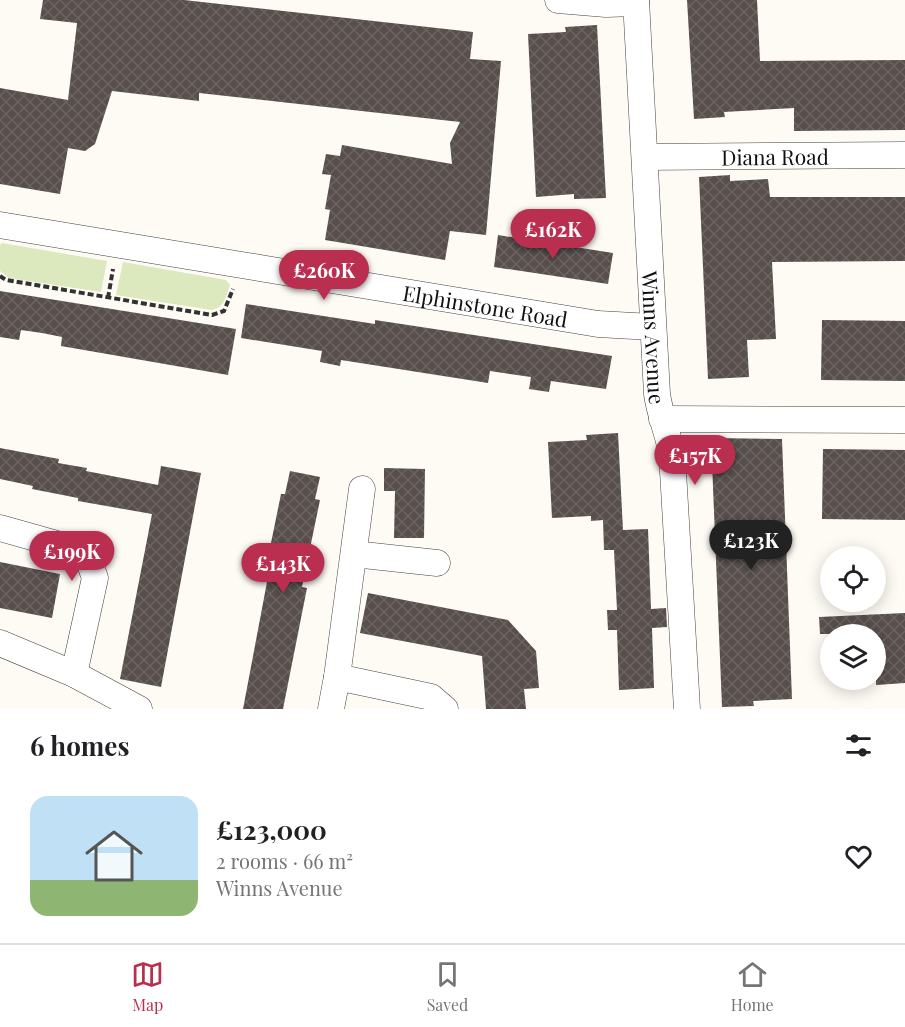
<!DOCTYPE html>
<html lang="en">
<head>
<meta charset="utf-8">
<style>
  :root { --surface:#fff; --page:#f6f6f6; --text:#202124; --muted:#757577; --line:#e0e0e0; --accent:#ba2f50 }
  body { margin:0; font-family:"Playfair Display",serif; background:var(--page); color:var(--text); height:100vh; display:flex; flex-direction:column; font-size:22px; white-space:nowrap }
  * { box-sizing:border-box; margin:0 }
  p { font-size:20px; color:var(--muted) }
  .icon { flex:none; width:33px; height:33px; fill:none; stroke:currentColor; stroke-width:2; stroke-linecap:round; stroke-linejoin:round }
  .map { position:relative; height:709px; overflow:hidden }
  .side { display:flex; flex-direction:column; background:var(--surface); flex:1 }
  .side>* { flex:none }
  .buttons { position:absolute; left:820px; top:546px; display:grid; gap:12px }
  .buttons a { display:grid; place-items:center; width:66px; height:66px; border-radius:50%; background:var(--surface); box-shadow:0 3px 15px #0003; font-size:30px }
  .price { position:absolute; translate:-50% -51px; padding:0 14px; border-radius:21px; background:var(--accent); color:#fff; font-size:20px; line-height:39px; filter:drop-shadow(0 2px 3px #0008) }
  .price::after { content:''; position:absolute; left:50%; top:36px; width:18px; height:14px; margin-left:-9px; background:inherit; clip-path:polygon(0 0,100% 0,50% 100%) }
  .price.selected { background:#222; color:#fff }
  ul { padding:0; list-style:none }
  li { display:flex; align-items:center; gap:18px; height:150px; padding:0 30px }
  li span { display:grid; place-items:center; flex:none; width:168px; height:120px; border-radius:18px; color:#555 }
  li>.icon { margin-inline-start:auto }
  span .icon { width:72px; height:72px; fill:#fffc; stroke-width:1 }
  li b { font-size:26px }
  h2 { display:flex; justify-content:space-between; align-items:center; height:72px; padding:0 30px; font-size:26px }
  .menu { display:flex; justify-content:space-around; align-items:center; height:84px; border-top:2px solid var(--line); background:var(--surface); font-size:16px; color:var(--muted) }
  .menu a { display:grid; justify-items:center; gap:3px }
  .menu .selected { color:var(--accent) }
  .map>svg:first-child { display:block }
  .grass { fill:#dce8be }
  .building { fill:url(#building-cross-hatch) }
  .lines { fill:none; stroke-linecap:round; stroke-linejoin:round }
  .minor-casing { stroke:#434343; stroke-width:27 }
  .path { stroke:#323232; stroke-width:4; stroke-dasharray:6 3; stroke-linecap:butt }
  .minor { stroke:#fff; stroke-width:26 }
  .labels { text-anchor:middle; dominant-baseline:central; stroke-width:6; stroke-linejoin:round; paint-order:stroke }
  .street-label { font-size:21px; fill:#101010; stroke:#fff }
</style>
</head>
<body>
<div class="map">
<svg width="905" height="709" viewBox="0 0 905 709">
  <defs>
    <pattern id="building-cross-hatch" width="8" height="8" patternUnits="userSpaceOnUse" patternTransform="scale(1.5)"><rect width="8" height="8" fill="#584f4d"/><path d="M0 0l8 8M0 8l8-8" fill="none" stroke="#6b6462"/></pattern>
  </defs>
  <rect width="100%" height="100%" fill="#fefaf4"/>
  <!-- grass -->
  <g class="grass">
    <path d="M2 243 107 261 101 292 9 278 0 271V245Z"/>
    <path d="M123 262 226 280 230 285C226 296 225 307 212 310L116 295Z"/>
  </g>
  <!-- building -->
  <g class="building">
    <path d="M43 0H184L473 32 470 59 501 61 486 235 450 231 445 260 325 240 330 210 325 209 331 175 322 174 326 154 340 156 342 145 452 164 450 143 460 122 199 93V101L112 91 95 144 85 151 68 148 60 194 0 184V88L68 100 77 23 40 19Z"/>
    <path d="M687 0H757L760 61 905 60V130L794 131V108L724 112 725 117 694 119Z"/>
    <path d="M597 25 606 198 574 199V194L536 197 528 34 566 32 565 27Z"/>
    <path d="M730 175V181L768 179 770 197H905V261L772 262 776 339 747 340 749 377 708 379 699 177Z"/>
    <path d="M498 235 613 253 608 284 494 267Z"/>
    <path d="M0 291 236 329 228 375 61 346 62 337 42 333 21 330 19 340 0 337Z"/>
    <path d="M246 304 375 324V320L612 356 606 389 551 381 549 392 529 389 531 377 490 371 488 383 341 360 340 366 320 362 322 351 241 338Z"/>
    <path d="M822 320 905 321V381L821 380Z"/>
    <path d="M618 433 623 530 648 529 651 609 666 608 667 627 652 628 654 688 619 690 617 630H608L607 610H617L614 550H604L603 520 591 521V516L552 518 548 442 587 440 586 435Z"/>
    <path d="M711 438 782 439 792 699 753 701 754 706 722 707Z"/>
    <path d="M0 448 59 459 58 463 87 468 86 471 158 485 161 466 201 473 161 687 120 679 152 514 78 501V498L32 489 33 486 0 479Z"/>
    <path d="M823 449 905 450V520L822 519Z"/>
    <path d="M384 468 425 469 424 538H394L395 491H384Z"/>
    <path d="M290 471 320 477 315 499 320 500 302 587 307 588 283 709H243L267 582H263L281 494H285Z"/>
    <path d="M0 562 60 574 52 618 0 608Z"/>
    <path d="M368 593 508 620 536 651 539 688 524 689 526 709H486L482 656 360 633Z"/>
    <path d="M905 613V683L876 685V634H820L819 617Z"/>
  </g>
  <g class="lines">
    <defs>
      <g id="minor">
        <path d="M558 0 606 4 636 3"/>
        <path id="s1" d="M636 0 657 394C660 415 668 433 672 454L687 709"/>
        <path id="s2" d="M645 157 905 155"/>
        <path id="s3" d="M0 225 598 324 652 327"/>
        <path d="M662 419 905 420"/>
        <path d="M0 528 78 550 90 564 95 578 74 674"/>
        <path d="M354 554 437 563"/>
        <path d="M0 643 74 674 139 709"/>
        <path d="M337 677 431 697 445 709"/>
        <path d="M331 709 337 677 362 489"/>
      </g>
    </defs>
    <!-- minor casing -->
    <use href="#minor" class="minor-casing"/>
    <!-- path -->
    <g class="path">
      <path d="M0 276 6 280 212 315 224 311 233 289"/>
      <path d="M108 298 113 269"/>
    </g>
    <!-- minor -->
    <use href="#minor" class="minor"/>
  </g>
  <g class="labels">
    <!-- street labels -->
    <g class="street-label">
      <text stroke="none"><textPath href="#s2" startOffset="130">Diana Road</textPath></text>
      <text stroke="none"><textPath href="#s3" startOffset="492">Elphinstone Road</textPath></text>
      <text stroke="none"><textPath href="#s1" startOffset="338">Winns Avenue</textPath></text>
    </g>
  </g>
</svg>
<div class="buttons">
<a><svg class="icon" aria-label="locate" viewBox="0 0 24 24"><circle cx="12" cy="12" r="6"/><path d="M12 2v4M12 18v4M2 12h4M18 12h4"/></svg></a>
<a><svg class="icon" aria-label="layers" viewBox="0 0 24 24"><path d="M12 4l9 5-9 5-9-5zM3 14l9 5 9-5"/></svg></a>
</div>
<b class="price" style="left:553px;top:260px">£162K</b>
<b class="price" style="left:324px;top:301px">£260K</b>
<b class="price" style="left:695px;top:486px">£157K</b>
<b class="price selected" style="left:751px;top:571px">£123K</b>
<b class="price" style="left:72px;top:582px">£199K</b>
<b class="price" style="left:283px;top:594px">£143K</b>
</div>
<section class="side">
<h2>6 homes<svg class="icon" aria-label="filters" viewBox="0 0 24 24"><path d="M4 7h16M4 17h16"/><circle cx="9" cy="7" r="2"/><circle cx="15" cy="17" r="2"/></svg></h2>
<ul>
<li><span style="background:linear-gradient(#bfe0f5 70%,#8fb573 0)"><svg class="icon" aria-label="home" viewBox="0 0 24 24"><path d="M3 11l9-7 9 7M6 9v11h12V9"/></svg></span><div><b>£123,000</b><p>2 rooms · 66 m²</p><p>Winns Avenue</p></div><svg class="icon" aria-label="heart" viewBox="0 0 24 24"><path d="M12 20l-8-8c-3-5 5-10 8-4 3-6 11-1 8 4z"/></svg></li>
</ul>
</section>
<nav class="menu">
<a class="selected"><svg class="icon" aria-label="map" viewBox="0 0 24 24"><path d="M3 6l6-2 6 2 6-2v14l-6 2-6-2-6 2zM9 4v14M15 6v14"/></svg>Map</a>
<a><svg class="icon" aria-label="saved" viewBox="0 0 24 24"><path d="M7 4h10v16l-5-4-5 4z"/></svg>Saved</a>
<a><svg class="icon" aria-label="home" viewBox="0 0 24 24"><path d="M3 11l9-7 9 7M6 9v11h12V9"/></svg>Home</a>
</nav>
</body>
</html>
